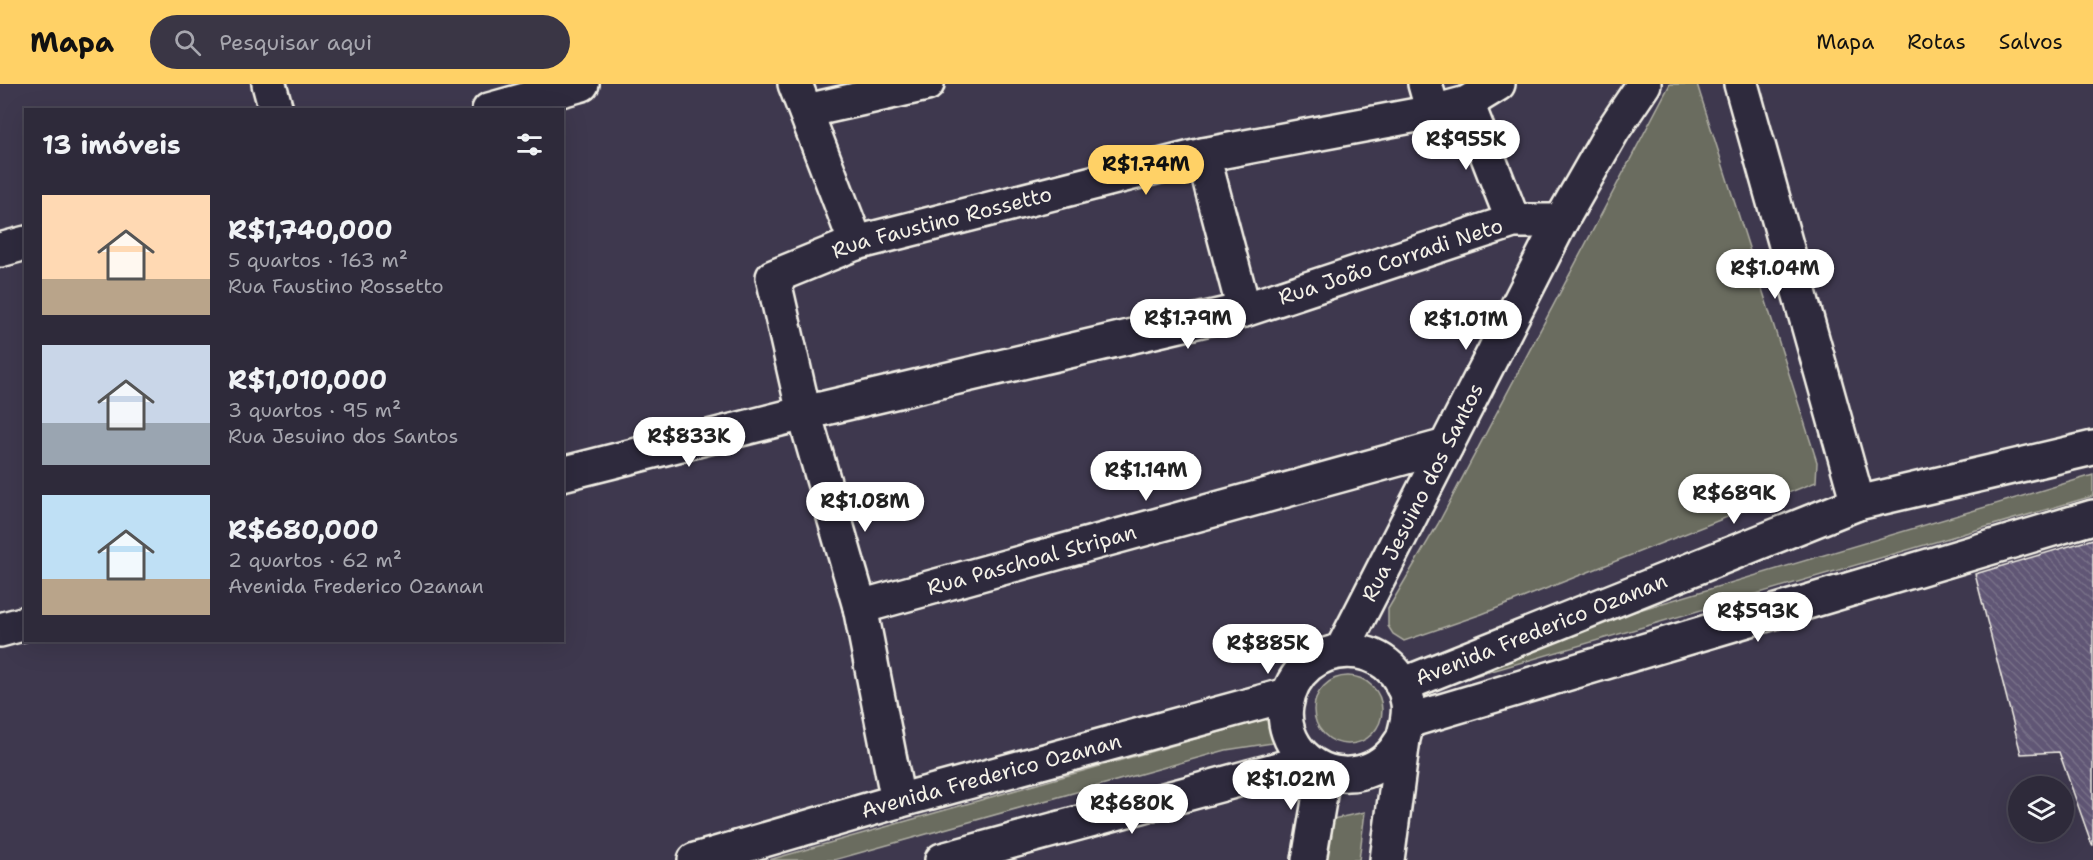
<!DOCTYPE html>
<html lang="pt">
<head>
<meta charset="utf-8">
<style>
  :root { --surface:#2e2a3a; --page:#3a3645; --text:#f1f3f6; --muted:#a7a7af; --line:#494654; --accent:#ffd166 }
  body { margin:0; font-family:"Shantell Sans",sans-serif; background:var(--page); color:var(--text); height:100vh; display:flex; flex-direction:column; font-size:22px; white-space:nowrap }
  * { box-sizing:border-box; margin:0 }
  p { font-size:20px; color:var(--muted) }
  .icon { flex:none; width:33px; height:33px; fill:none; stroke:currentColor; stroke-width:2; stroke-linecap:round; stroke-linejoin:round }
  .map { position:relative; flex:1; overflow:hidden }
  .drawer { position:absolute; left:24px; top:24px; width:540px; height:534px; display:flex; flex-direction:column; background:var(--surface); border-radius:0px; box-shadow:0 6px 24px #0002,0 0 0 2px var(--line) }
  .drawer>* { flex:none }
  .fabs { position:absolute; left:2008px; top:692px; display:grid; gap:12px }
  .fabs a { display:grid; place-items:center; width:66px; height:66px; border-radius:50%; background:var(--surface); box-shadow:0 6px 24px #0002,0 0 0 2px var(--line); font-size:30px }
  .price { position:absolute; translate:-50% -51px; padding:0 14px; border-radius:21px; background:#fff; color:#222; font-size:20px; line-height:39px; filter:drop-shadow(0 2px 3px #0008) }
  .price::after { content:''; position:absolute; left:50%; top:36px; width:18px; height:14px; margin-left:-9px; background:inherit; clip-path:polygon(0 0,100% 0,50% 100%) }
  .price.selected { background:var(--accent); color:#111 }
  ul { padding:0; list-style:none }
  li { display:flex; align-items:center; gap:18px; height:150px; padding:0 18px }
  li span { display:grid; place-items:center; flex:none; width:168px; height:120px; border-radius:0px; color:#555 }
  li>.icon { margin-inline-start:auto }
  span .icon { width:72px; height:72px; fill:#fffc; stroke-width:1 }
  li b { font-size:26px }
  h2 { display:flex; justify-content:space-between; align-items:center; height:72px; padding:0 18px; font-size:26px }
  header { display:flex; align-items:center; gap:36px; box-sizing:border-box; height:84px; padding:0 30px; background:var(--accent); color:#111 }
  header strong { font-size:28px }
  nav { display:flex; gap:33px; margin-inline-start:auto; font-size:21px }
  .search { width:420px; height:54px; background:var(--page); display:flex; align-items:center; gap:15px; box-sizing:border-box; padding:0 21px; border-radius:33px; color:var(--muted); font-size:22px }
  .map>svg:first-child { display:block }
  .green { fill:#6a6c5e; stroke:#afaea3; stroke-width:1.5 }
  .building { fill:url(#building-back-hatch); stroke:#f4f1e8; stroke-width:1.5 }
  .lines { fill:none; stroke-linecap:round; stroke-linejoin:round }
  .street-casing { stroke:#f4f1e8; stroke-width:38 }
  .secondary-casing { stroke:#f4f1e8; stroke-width:38 }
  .street { stroke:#2f2a3d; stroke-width:33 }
  .secondary { stroke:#2f2a3d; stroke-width:33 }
  .labels { text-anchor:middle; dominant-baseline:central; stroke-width:5; stroke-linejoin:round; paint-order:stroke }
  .street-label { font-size:21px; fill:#f4f1e8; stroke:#2f2a3d }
</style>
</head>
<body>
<header>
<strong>Mapa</strong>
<div class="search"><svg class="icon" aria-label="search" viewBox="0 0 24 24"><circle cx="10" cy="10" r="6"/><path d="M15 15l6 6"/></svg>Pesquisar aqui</div>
<nav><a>Mapa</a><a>Rotas</a><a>Salvos</a></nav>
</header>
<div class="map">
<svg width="2093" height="776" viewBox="0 0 2093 776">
  <defs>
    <pattern id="building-back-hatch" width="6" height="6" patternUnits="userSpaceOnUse" patternTransform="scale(1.5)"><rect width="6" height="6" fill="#605774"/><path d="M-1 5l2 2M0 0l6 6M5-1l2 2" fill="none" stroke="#777088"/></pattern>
  </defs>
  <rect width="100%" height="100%" fill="#3e384e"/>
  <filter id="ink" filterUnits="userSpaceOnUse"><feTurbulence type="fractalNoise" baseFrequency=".0167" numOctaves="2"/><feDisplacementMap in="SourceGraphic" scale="12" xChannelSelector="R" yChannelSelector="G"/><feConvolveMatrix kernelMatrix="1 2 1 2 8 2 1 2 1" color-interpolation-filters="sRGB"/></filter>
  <g filter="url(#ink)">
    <!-- green -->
    <g class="green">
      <path d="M1670 0H1697L1817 378 1816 398 1482 530 1404 557 1393 550 1388 542V525L1438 440Z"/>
      <path d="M2093 391V412L1454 598 1419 614 1414 593Z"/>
      <circle cx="1348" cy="626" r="34"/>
      <path d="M1273 633 1279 658 1226 666 834 776H769Z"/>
      <path d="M1365 728 1359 776H1322L1328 736Z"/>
    </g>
    <!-- building -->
    <path class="building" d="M2093 455V761H2092L2059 668 2021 670 1975 490Z"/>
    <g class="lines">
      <defs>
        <g id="street">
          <path d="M269 0 276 26"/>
          <path d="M795 0 856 159"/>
          <path d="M1425 0 1433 28"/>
          <path d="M1741 0 1858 419"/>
          <path d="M1467 19 1513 137"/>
          <path d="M489 26 582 0"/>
          <path d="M806 27 927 0"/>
          <path d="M1203 71 1244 226"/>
          <path d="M0 166 26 159"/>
          <path id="s1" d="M562 390 804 329 1244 226 1513 137H1561"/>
          <path id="s2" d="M860 523 1446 362"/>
          <path d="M0 546 26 539"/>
          <path id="s3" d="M898 717 860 523 804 329 773 193 856 159 1203 71 1433 28 1467 19 1498 0"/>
        </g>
        <g id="secondary">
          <path id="s4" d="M1342 566 1561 137 1613 46 1644 0"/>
          <path id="s5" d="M1402 601 1858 419 2093 364"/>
          <path d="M1408 637 2093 433"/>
          <path id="s6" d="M695 776 898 717 1287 611"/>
          <path d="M942 776 1308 677"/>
          <path d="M1309 776 1324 687"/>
          <path d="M1387 776 1403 655C1406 643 1410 632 1408 619 1398 550 1297 549 1286 622 1283 640 1290 659 1303 672 1327 697 1368 696 1392 670 1396 666 1399 660 1403 655"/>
        </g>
      </defs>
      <!-- street casing -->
      <use href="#street" class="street-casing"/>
      <!-- secondary casing -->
      <use href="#secondary" class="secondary-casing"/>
      <!-- street -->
      <use href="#street" class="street"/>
      <!-- secondary -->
      <use href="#secondary" class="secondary"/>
    </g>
  </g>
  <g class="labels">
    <!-- street labels -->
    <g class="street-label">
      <text stroke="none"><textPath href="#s3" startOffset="717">Rua Faustino Rossetto</textPath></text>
      <text stroke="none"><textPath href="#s1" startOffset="856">Rua João Corradi Neto</textPath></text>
      <text stroke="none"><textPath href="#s4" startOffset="177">Rua Jesuino dos Santos</textPath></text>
      <text stroke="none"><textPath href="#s2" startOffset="178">Rua Paschoal Stripan</textPath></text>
      <text stroke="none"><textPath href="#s5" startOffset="150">Avenida Frederico Ozanan</textPath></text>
      <text stroke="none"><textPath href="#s6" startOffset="308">Avenida Frederico Ozanan</textPath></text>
    </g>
  </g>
</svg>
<div class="fabs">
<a><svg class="icon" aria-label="layers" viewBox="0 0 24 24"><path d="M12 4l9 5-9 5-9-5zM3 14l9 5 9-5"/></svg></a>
</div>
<b class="price" style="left:1466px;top:87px">R$955K</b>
<b class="price selected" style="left:1146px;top:112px">R$1.74M</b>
<b class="price" style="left:1775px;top:216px">R$1.04M</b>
<b class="price" style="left:1188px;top:266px">R$1.79M</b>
<b class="price" style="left:1466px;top:267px">R$1.01M</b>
<b class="price" style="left:689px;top:384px">R$833K</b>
<b class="price" style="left:1146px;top:418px">R$1.14M</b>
<b class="price" style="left:1734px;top:441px">R$689K</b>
<b class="price" style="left:865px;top:449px">R$1.08M</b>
<b class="price" style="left:1758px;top:559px">R$593K</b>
<b class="price" style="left:1268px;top:591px">R$885K</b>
<b class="price" style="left:1291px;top:727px">R$1.02M</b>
<b class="price" style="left:1132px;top:751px">R$680K</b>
<section class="drawer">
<h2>13 imóveis<svg class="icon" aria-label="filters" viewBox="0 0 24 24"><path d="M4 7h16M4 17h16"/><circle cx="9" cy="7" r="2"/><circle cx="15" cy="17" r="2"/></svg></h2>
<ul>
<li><span style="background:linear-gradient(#ffd9b3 70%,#b9a48a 0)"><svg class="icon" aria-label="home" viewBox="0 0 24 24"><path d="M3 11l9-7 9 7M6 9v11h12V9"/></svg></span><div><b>R$1,740,000</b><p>5 quartos · 163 m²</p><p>Rua Faustino Rossetto</p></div></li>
<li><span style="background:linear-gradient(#c9d6e8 65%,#9aa5b1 0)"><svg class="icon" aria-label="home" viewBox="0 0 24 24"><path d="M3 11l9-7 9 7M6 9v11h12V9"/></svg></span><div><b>R$1,010,000</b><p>3 quartos · 95 m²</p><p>Rua Jesuino dos Santos</p></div></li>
<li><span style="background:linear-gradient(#bfe0f5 70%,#b9a48a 0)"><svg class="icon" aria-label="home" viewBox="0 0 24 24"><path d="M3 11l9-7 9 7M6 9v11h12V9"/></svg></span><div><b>R$680,000</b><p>2 quartos · 62 m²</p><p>Avenida Frederico Ozanan</p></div></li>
</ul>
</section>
</div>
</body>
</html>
